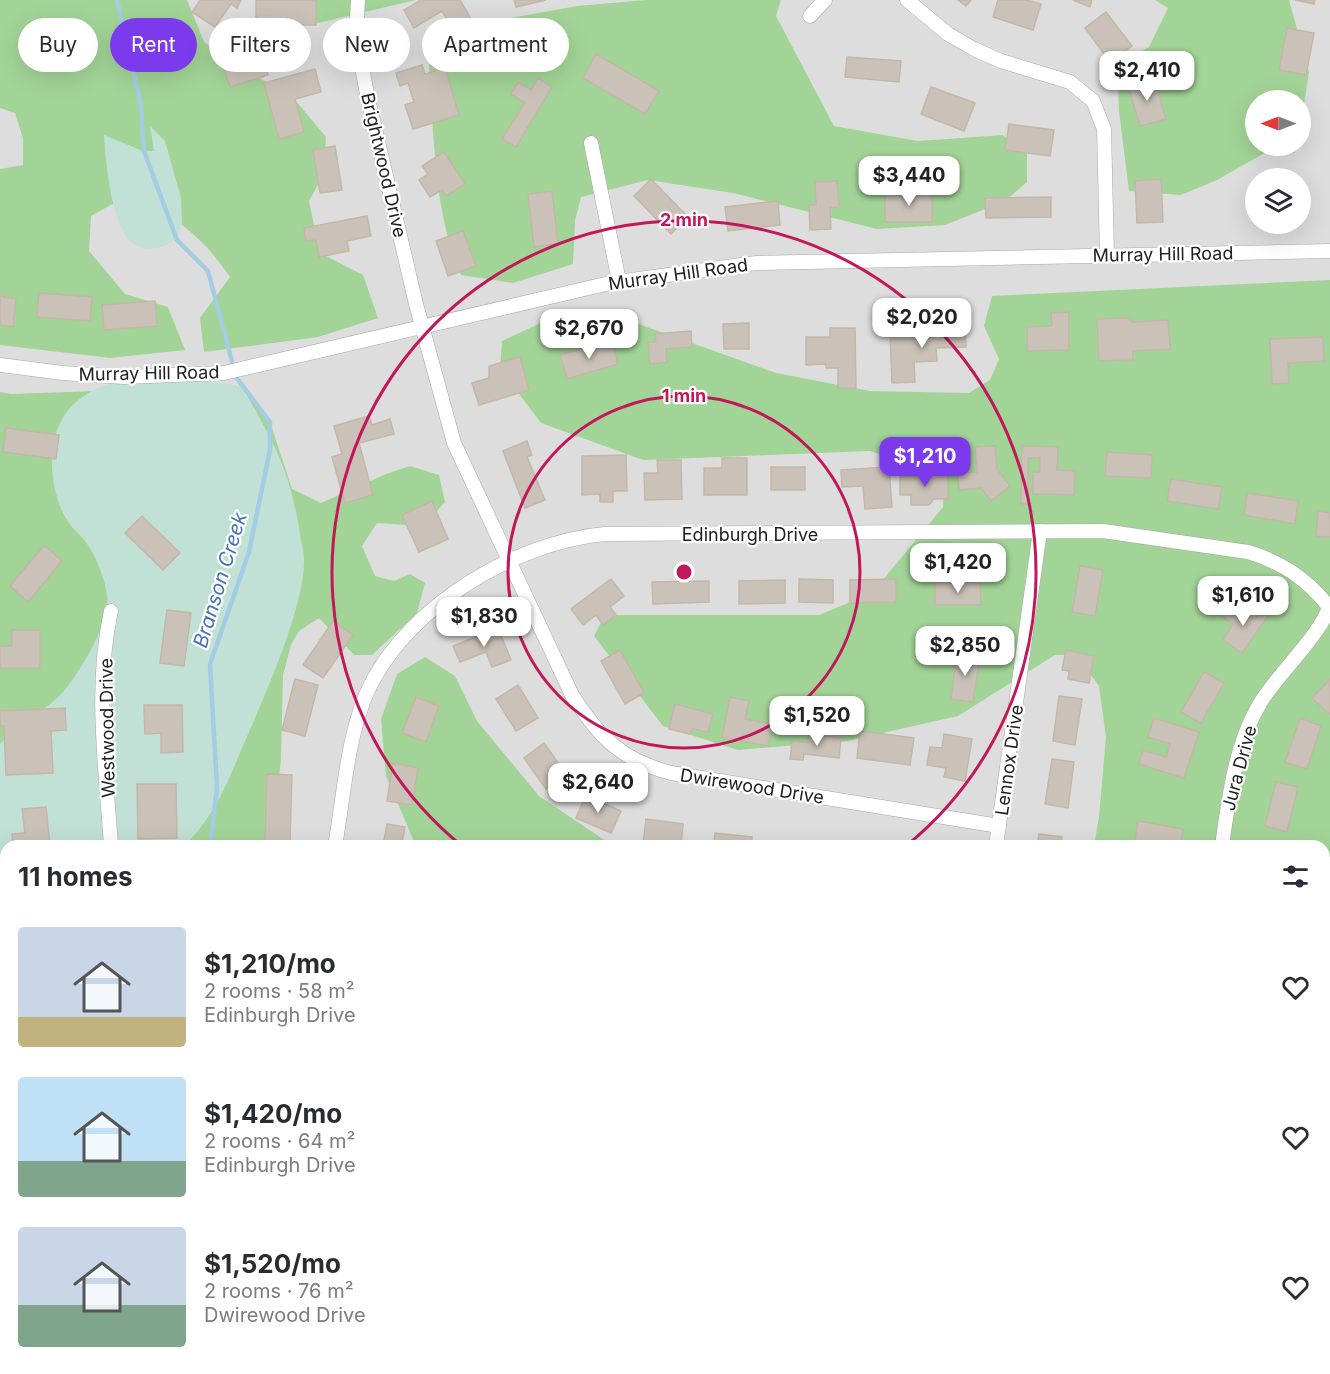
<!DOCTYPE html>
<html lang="en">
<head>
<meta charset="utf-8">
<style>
  :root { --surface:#fff; --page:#f7f7f7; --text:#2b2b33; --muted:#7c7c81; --accent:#7c3aed }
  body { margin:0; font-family:Inter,sans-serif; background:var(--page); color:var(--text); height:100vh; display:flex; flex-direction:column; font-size:22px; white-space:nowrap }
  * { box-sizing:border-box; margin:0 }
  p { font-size:20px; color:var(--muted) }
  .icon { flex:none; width:33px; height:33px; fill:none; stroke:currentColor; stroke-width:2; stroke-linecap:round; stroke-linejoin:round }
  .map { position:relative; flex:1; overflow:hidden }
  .side { position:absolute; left:0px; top:840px; width:1330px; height:534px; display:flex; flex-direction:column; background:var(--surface); border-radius:18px 18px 0 0; box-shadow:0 6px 24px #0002 }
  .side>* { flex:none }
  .top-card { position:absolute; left:18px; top:18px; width:600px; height:54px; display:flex; gap:12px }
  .needle { width:39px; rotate:270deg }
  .buttons { position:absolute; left:1245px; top:90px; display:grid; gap:12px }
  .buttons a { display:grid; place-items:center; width:66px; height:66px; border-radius:50%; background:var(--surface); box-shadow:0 6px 24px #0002; font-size:30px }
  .price { position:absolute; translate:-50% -51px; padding:0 14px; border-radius:12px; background:#fff; color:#222; font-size:20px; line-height:39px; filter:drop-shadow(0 2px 3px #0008) }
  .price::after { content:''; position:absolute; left:50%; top:36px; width:18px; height:14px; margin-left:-9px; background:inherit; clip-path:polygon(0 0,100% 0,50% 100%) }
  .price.active { background:var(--accent); color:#fff }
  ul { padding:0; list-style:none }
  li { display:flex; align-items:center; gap:18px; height:150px; padding:0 18px }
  li span { display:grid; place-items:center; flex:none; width:168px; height:120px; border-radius:6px; color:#555 }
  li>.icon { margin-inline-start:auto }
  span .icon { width:72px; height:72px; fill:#fffc; stroke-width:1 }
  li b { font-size:26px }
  h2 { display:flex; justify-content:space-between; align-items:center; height:72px; padding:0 18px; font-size:26px }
  .pill { padding:0 21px; border-radius:27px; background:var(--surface); box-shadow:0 6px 24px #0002; font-size:21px; line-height:54px }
  .pill.active { background:var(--accent); color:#fff }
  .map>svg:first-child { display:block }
  .residential { fill:#dedddd; fill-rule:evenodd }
  .forest { fill:#a2d497 }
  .wetland { fill:#c1e1d6 }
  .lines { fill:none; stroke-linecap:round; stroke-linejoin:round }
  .stream { stroke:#a3cde2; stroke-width:4.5 }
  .building { fill:#cac2b8; stroke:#c4b7a7; stroke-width:1.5 }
  .minor-casing { stroke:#a7a7a7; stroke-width:15 }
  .secondary-casing { stroke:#637e00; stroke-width:21 }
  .minor { stroke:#fff; stroke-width:14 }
  .secondary { stroke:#f3ffb6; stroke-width:20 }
  .ring { fill:none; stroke:#c2185b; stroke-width:3 }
  .labels { text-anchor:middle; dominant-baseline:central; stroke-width:4.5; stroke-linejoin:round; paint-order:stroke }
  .street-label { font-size:18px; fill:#202020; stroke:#fff }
  .water-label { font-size:20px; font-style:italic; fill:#4371b9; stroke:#fff }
  .centre { fill:#c2185b; stroke:#fff; stroke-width:3 }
  .ring-label { font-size:18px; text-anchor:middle; font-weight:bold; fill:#c2185b; stroke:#fff; stroke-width:4.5; stroke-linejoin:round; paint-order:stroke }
</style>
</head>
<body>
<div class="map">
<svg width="1330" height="1374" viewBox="0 0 1330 1374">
  <rect width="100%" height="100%" fill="#f1efe6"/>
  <!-- residential -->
  <g class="residential">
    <path d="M0 0H1330V1140L1325 1144 1324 846H6V1368H1002L994 1374H0ZM1256 100H1300V146H1256ZM1256 178H1300V224H1256Z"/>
    <path d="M1330 1202V1374H1081L1090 1368H1324V1206Z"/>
  </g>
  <!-- forest -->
  <g class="forest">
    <path d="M0 0H187L204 42 243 70 290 94 326 137 324 174 309 201 320 253 363 275 378 318 318 337 204 352 200 318 230 277C200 233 176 219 132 193L91 216 89 251 125 294 168 307 185 350 110 358 0 345V169L23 165V138L15 113 0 108Z"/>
    <path d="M270 0H416L318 23Z"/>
    <path d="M646 0H781L776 16 834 126 918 141 1003 135 1027 154V182L1005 201 945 225 877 229 733 193 648 180 581 197 575 221 573 264 513 283 461 275C433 210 434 133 429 64L472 25 577 6Z"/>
    <path d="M1155 0H1289L1309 72 1301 123 1300 100H1256V146H1277L1217 180 1181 195 1129 191 1119 111 1117 66 1149 47 1168 8Z"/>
    <path d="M1330 280V1140L1325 1144 1324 846H1094L1099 817 1106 737 1099 686 1076 655H1055L958 716 847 741 738 750 663 726 594 636 605 615H819L872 593 943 507 945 477 870 451 643 460 541 423 500 369 502 341 562 313 633 322 776 373 870 391 969 393 990 380 999 359 984 326 992 296Z"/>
    <path d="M242 386 270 422 292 489 321 503 386 474 410 466 439 475 445 502 424 526 377 523 362 546 375 576 394 581 410 574 425 583 417 613 372 655H354L319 618 299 631 291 645 283 675 281 759 271 846H6V1168L0 1169V392L11 394Z"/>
    <path d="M425 657 455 676 477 721 539 796 613 846H416L386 776 381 719 397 674Z"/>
    <path d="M1330 1207V1240L1325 1244V1211Z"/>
    <path d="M0 1297 6 1301V1368H37L38 1374H0Z"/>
    <path d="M67 1368H145L149 1374H69Z"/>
    <path d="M194 1368H311L319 1374H196Z"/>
    <path d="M955 1368H1001L992 1374H959Z"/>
    <path d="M1101 1368H1188V1374H1092Z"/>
  </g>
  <!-- wetland -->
  <g class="wetland">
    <path d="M150 126 165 141 181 198 182 222 177 240C165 246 150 253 137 246 111 233 106 161 104 135L143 151H154Z"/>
    <path d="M152 373 242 386C271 439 289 466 299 528 300 539 305 552 304 564 302 611 268 688 249 732 231 773 217 815 184 846H6V890L0 881V744C17 725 38 715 56 699 74 684 104 631 107 609 110 588 97 557 85 541 80 534 71 528 67 520 47 487 44 429 76 402 96 385 127 377 152 373Z"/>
  </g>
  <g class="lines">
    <!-- stream -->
    <g class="stream">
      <path d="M117 0 141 105 144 151 177 240 208 271 236 377 270 422V450L249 552 210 664 217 788 210 846"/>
      <path d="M0 1120 6 1118"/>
    </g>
  </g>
  <!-- building -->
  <g class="building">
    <path d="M200 0H241L237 8 231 4 215 27 192 12Z"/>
    <rect x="256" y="0" width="60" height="25"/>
    <path d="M421 0H460L482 38 464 49 442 11 414 28 404 10Z"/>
    <path d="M514 0H546L516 7Z"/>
    <path d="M958 0H971L966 6Z"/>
    <path d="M998 0H1027L1041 4 1033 30 993 17Z"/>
    <path d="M1073 0H1092L1090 7Z"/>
    <path d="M1295 0H1315L1314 4Z"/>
    <path d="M1106 12 1132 46 1110 62 1085 28Z"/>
    <path d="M1287 28 1314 33 1306 75 1279 70Z"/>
    <path d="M248 48 252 61 263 58 268 75 230 87 220 56Z"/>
    <path d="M596 54 659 91 645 114 583 78Z"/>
    <path d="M847 57 901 61 899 82 845 77Z"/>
    <path d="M422 65 425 74 445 68 459 115 413 129 405 105 414 102 408 83 400 86 396 73Z"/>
    <path d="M315 69 321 92 295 99 304 132 279 139 264 83Z"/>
    <path d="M538 78 552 87 516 147 502 139 525 103 511 94 518 82 531 90Z"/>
    <path d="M1154 78 1166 119 1140 126 1128 85Z"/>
    <path d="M931 87 975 103 964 131 921 114Z"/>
    <path d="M1009 124 1054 130 1050 156 1005 150Z"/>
    <path d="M335 146 342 190 320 193 313 150Z"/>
    <path d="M1268 146H1295L1294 152Z"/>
    <path d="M444 152 465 184 446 196 442 190 430 197 419 180 428 174 422 166Z"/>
    <path d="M651 179 688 217 671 234 634 196Z"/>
    <path d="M1161 179 1163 222 1137 223 1135 181Z"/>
    <path d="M1255 179H1256V206L1252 205Z"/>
    <path d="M837 181 839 207 830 208 831 229 810 230 809 205H816L815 182Z"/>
    <path d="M552 191 558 244 534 247 528 194Z"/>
    <rect x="885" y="192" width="47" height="30"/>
    <path d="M1051 197V217L986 218 985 198Z"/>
    <path d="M778 201 780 225 728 231 725 207Z"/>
    <path d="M367 216 371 236 347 241 349 251 319 257 316 240 306 241 304 228Z"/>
    <path d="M463 231 476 266 448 276 436 241Z"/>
    <path d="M39 293 92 297 90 321 37 317Z"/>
    <path d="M0 296 16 299 13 327 0 325Z"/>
    <path d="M155 301 157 326 104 330 102 305Z"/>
    <path d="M1069 312V350L1027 351V327L1052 326 1051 313Z"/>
    <path d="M1128 318 1132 322 1168 320 1170 349 1133 351V360L1099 361 1097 319Z"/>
    <path d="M749 323V349H724L723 324Z"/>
    <path d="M965 323 966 347 936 348 937 361 914 362 915 382 892 383 890 333 940 331V324Z"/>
    <path d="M830 328H855L856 388H838V368H826V364L806 365V337H830Z"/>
    <path d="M691 331 692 347 666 349 667 362 650 364 648 342H656L655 334Z"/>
    <path d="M1323 337 1324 361 1288 363 1289 383 1272 384 1270 339Z"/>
    <path d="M611 340 618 364 567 379 560 355Z"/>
    <path d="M520 357 529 390 479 405 472 383 489 378V366Z"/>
    <path d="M369 416 372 425 390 419 394 434 359 443 373 495 345 503 332 457 342 454 334 426Z"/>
    <path d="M6 428 59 435 56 459 3 452Z"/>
    <path d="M527 441 532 455 527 457 545 500 525 508 503 451Z"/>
    <path d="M995 446 997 469 1010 486 991 501 981 488 959 490 958 473 977 472 975 447Z"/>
    <path d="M1022 446 1058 447 1057 470 1075 471 1074 495 1033 494V472H1040V458H1028V504H1021Z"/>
    <path d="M1107 452 1152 455 1151 478 1105 476Z"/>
    <path d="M626 455 627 491H613V502H600V494L582 495V456Z"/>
    <path d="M722 458H747V495H704V468H722Z"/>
    <path d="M657 460H681L682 499 645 500 644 473H658Z"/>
    <rect x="771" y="467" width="34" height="23"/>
    <path d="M889 467 892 507 865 509 863 486 842 487 841 470Z"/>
    <path d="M948 475V499H934L929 505H911V495H900V476Z"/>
    <path d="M1171 479 1222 487 1218 509 1167 501Z"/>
    <path d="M1247 493 1298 501 1295 524 1244 515Z"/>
    <path d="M432 501 448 539 419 552 402 515Z"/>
    <path d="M1318 511 1330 513V537L1316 536Z"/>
    <path d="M142 516 180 553 163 570 125 533Z"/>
    <path d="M44 545 62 561 28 602 10 586Z"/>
    <path d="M1080 566 1103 570 1095 616 1072 612Z"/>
    <path d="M611 579 624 596 610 607 616 615 603 625 596 615 583 625 571 609Z"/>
    <path d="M799 579 833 580V603L799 602Z"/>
    <path d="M896 579V602L850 603V580Z"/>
    <path d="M785 580V603L739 604V581Z"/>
    <path d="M709 581V602L653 604 652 582Z"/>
    <path d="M935 582H980L981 605H935Z"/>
    <path d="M1232 603 1255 620 1264 608 1270 613 1242 653 1223 640 1233 624 1223 617Z"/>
    <path d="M167 610 191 613 184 666 160 663Z"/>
    <path d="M333 621 353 635 323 678 303 665Z"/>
    <path d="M498 628 511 660 492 667 486 652 460 662 453 646Z"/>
    <path d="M12 630H40V668H0V646H12Z"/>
    <path d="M620 650 644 693 625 704 601 661Z"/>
    <path d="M1066 650 1094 656 1089 683 1068 679 1069 671 1062 670Z"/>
    <path d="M957 653 980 656 973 702 951 699Z"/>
    <path d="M1204 672 1224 683 1201 723 1181 712Z"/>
    <path d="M295 679 318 685 305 736 282 730Z"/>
    <path d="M1330 679V713L1329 714 1312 698Z"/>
    <path d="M518 685 538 718 516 731 496 699Z"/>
    <path d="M1059 696 1082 699 1075 745 1053 741Z"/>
    <path d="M416 697 439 706 426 742 402 733Z"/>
    <path d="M730 697 749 701 745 719 772 724 768 746 722 737Z"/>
    <path d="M675 704 713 714 708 732 694 729 689 734 669 729Z"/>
    <path d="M144 705H182L183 752 161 753V733L145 734Z"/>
    <path d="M65 708 66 730 51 731 53 773 6 775 4 726H0V711Z"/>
    <path d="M1154 718 1199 732 1184 778 1139 764 1143 750 1166 757 1170 744 1148 737Z"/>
    <path d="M1300 718 1321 726 1307 769 1285 762Z"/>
    <path d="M860 731 914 738 910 765 857 758Z"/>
    <path d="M809 734 841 738 839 758 804 754 803 760 790 759 792 741 808 743Z"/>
    <path d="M944 734 972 739 965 781 944 777 946 768 927 765 930 747 942 748Z"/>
    <path d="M544 743 566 774 546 789 524 758Z"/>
    <path d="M1052 759 1074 762 1068 808 1045 804Z"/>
    <path d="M393 763 418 768 412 805 387 801Z"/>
    <path d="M267 774 292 775 290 842 265 841Z"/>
    <path d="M1276 782 1298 787 1287 832 1265 826Z"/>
    <path d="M137 784H176L177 838 138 839Z"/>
    <path d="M586 795 621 811 611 833 576 818Z"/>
    <path d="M46 807 50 846H13L12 834 25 833 22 809Z"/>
    <path d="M646 819 683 824 681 846 643 844Z"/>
    <path d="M1138 821 1183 829 1180 846 1134 844Z"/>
    <path d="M387 824 405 827 402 842 415 846H383Z"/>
    <path d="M715 833 752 837V846H714Z"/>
    <path d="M1039 834 1062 837 1060 846H1037Z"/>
    <path d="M6 1026V1051L0 1052V1027Z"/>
    <path d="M1324 1081 1330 1089V1109L1324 1113Z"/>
    <path d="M6 1177V1202L0 1203V1178Z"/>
    <path d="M287 1368H327L324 1374H299Z"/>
    <path d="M484 1368H527V1372L535 1373 483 1374Z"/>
    <path d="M719 1368H738L730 1374H723Z"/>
    <path d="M867 1368H878L881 1374H857Z"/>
    <path d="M889 1368H917L920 1374H892Z"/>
    <path d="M1201 1368H1276L1273 1374H1201Z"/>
  </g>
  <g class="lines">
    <defs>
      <g id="minor">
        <path d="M358 0 356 36 368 99 416 304 454 443 572 695C599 737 621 760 671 773L999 826"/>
        <path d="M907 0 948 34 974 49 1001 61 1070 82 1093 101 1104 129 1107 255"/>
        <path d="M810 16 825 0"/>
        <path d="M591 143 619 281"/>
        <path d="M0 365 63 373 124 377 224 373 610 283 756 263 1330 251"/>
        <path d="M111 846C106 769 94 688 111 611"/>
        <path d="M335 846C343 801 346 754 360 711 390 616 509 543 604 534L1103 531 1248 552C1282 562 1307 579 1329 607"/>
        <path d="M996 846 1040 531"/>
        <path d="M1222 846C1229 797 1235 743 1262 700 1279 673 1321 634 1329 607"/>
        <path d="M0 968 6 967"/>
        <path d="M0 1251 6 1250"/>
        <path d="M54 1368 55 1374"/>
        <path d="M413 1368 419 1374"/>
        <path d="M615 1374 624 1368"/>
      </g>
      <g id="secondary">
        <path d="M1324 1183 1330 1180"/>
        <path d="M1043 1374 1052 1368"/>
      </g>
    </defs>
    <!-- minor casing -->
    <use href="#minor" class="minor-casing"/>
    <!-- secondary casing -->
    <use href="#secondary" class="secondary-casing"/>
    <!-- minor -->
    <use href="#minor" class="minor"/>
    <!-- secondary -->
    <use href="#secondary" class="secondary"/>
  </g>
  <!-- distance rings -->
  <g class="ring">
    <circle cx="684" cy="572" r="176"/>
    <path d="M462 846A352 352 0 1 1 906 846"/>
  </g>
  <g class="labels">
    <!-- street labels -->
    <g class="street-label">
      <text transform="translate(384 165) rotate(77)">Brightwood Drive</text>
      <text transform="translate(1163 254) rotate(-1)">Murray Hill Road</text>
      <text transform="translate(678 274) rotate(-8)">Murray Hill Road</text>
      <text transform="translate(149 373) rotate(-1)">Murray Hill Road</text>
      <text x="750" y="534">Edinburgh Drive</text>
      <text transform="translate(107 728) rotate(-91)">Westwood Drive</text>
      <text transform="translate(1009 760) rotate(-82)">Lennox Drive</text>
      <text transform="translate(1239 768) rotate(-75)">Jura Drive</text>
      <text transform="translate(752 786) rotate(9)">Dwirewood Drive</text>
    </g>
    <!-- water labels -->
    <g class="water-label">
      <text transform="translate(220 580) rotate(-73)">Branson Creek</text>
    </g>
  </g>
  <circle cx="684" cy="572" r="9" class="centre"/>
  <g class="ring-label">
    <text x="684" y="226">2 min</text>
    <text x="684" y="402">1 min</text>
  </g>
</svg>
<div class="buttons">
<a><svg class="needle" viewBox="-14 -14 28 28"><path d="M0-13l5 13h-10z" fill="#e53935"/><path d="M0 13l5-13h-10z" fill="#7c7c81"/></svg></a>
<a><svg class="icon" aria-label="layers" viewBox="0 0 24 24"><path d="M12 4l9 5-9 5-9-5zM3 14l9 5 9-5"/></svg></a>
</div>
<b class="price" style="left:1147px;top:102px">$2,410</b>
<b class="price" style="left:909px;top:207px">$3,440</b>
<b class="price" style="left:922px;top:349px">$2,020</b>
<b class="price" style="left:589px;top:360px">$2,670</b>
<b class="price active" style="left:925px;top:488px">$1,210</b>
<b class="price" style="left:958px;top:594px">$1,420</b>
<b class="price" style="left:1243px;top:627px">$1,610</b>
<b class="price" style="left:484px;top:648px">$1,830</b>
<b class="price" style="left:965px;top:677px">$2,850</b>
<b class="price" style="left:817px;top:747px">$1,520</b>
<b class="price" style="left:598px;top:814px">$2,640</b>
<div class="top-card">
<a class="pill">Buy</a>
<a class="pill active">Rent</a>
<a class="pill">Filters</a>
<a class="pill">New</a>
<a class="pill">Apartment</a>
</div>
<section class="side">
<h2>11 homes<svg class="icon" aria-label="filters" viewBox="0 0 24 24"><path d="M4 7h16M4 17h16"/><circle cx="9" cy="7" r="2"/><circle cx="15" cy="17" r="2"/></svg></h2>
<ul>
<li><span style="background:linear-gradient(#c9d6e8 75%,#c2b280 0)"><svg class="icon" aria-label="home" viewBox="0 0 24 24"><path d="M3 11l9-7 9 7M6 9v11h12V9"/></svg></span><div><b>$1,210/mo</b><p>2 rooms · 58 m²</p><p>Edinburgh Drive</p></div><svg class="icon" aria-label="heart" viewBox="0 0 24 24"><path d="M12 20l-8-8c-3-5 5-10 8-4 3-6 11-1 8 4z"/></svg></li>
<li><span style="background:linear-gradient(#bfe0f5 70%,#7fa58c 0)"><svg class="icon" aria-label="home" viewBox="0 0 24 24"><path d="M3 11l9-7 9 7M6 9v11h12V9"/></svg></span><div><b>$1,420/mo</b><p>2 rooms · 64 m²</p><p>Edinburgh Drive</p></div><svg class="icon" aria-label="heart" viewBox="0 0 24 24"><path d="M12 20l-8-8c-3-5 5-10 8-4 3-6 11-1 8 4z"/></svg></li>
<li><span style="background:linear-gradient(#c9d6e8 65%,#7fa58c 0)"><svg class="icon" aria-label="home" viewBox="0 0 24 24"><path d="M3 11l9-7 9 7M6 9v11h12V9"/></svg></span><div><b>$1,520/mo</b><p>2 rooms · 76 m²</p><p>Dwirewood Drive</p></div><svg class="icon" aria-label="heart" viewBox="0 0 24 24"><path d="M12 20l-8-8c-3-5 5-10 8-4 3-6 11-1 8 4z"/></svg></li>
</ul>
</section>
</div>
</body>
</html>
